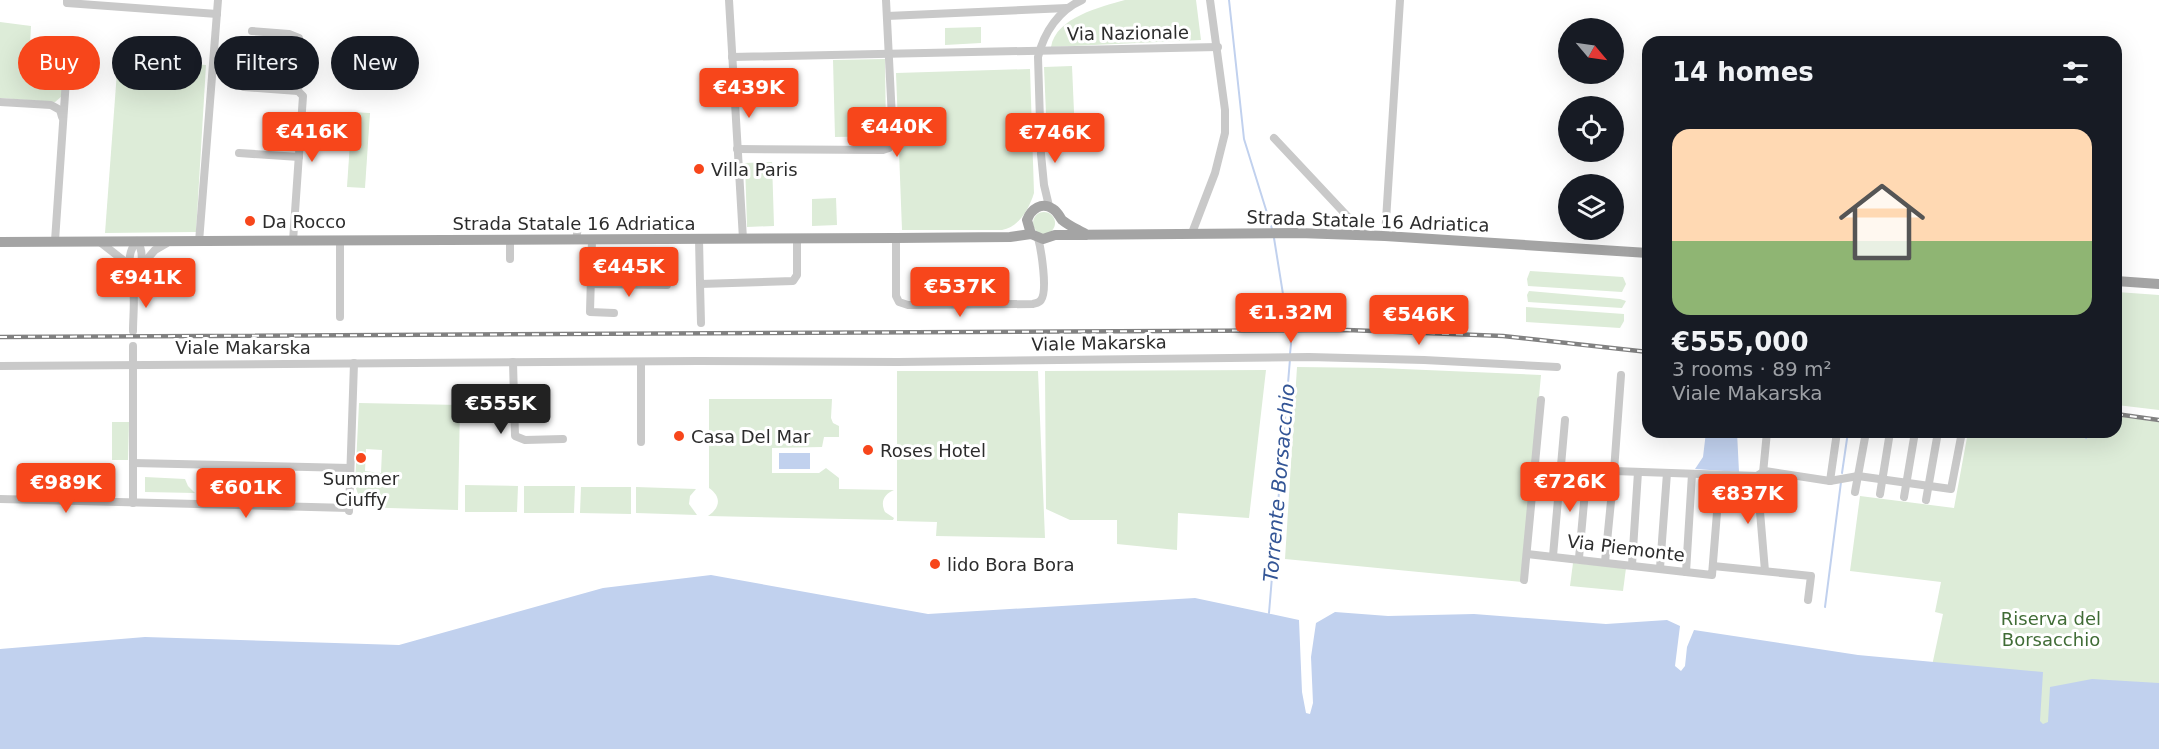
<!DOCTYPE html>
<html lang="en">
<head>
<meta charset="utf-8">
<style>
  :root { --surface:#171b24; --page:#242831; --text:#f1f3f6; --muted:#9ea1a6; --accent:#f7461b }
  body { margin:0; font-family:"DejaVu Sans",sans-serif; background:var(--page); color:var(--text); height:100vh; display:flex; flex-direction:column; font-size:22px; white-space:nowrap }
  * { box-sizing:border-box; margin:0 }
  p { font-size:20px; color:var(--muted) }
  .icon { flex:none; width:33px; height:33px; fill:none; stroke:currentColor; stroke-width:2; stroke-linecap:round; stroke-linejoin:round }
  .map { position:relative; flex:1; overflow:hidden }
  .details { position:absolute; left:1642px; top:36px; width:480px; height:402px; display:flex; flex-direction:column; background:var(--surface); border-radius:18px; box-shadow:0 6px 24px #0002 }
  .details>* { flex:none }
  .hud { position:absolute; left:18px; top:36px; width:570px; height:54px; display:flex; gap:12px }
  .needle { width:39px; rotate:119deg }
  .fabs { position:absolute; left:1558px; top:18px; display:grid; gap:12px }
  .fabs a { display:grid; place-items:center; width:66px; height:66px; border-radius:50%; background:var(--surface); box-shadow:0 6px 24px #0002; font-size:30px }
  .price { position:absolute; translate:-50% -51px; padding:0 14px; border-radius:6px; background:var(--accent); color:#fff; font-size:20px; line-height:39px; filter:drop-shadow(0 2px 3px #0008) }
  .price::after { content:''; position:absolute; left:50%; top:36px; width:18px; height:14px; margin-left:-9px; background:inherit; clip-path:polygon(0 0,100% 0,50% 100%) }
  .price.current { background:#222; color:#fff }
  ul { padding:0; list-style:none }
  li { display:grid; align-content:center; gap:12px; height:318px; padding:0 30px }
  li span { display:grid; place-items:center; height:186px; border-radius:18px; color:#555 }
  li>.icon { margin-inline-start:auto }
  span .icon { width:108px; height:108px; fill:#fffc; stroke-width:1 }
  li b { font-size:26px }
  h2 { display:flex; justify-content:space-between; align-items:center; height:72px; padding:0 30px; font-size:26px }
  .chip { padding:0 21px; border-radius:27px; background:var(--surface); box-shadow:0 6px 24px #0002; font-size:21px; line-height:54px }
  .chip.current { background:var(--accent); color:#fff }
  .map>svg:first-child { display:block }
  .green { fill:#ddecd8; fill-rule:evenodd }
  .water { fill:#c1d1ee }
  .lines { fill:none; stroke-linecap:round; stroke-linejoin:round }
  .stream { stroke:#c1d1ee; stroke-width:2 }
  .minor { stroke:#c9c9c9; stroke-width:8 }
  .major { stroke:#a4a4a4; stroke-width:10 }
  .rail-casing { stroke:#818181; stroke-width:4.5 }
  .rail { stroke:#fff; stroke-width:2; stroke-dasharray:7; stroke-linecap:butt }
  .poi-dot { fill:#f7461b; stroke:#fff; stroke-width:2 }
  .labels { text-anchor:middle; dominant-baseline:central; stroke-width:6; stroke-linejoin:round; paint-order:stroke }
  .street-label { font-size:18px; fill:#2c2c2c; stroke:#fff }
  .poi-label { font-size:18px; fill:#2c2c2c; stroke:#fff; text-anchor:start }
  .park-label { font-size:18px; fill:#406c36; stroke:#fff }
  .water-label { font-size:20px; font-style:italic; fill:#335596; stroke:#fff }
</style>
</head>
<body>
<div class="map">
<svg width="2159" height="749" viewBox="0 0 2159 749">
  <rect width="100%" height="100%" fill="#fff"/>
  <!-- green -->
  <g class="green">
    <path d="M1125 0H1196L1201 40 1051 47C1056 17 1101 7 1125 0Z"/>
    <path d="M0 22 31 26 29 64 65 67 62 96 55 102 0 98Z"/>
    <path d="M981 27V43L945 45V28Z"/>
    <path d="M118 58 206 65 196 232 105 233Z"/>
    <path d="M885 59 886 136 835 137 833 60Z"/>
    <path d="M1072 66 1075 135 1047 137 1044 67Z"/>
    <path d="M1030 69 1034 193C1029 209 1019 227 1002 230H902L896 73Z"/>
    <path d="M352 112 370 113 365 188 347 187Z"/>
    <path d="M772 162 774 226 747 227 745 163Z"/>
    <path d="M836 198 837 225 812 226V199Z"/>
    <circle cx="1044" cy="223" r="11"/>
    <path d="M1530 271 1623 277 1626 284 1622 292 1528 286 1527 279Z"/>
    <path d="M1529 291 1620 299 1626 301 1622 308 1528 302 1527 295Z"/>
    <path d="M2117 292 2159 295V410L2117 405Z"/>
    <path d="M1526 307 1624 314V321L1620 328 1526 322Z"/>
    <path d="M1297 367 1379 368 1541 375 1522 582 1285 559Z"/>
    <path d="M1266 370 1249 518 1178 513 1177 550 1117 544V520H1070L1046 509 1045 371Z"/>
    <path d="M897 371H1038L1045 538 936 536 937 522 897 521Z"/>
    <path d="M709 399H832L831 418 833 423 839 426V437H824L822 447 772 448V473H819L826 468 839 478V489L894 490C884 494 880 502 885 512L894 518 893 520 708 516C720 508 722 497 709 488Z"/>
    <path d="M359 403 460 405 458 510 354 507 359 497 355 485ZM366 449 382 450 381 473 365 471Z"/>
    <path d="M2117 416 2159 422V746L1919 727 1943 614 1935 612 1941 582 1850 571 1860 496 1954 508 1968 432H2116Z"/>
    <path d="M112 422H129L128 460H112Z"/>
    <path d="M145 477 185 479 188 486 195 493 145 492Z"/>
    <path d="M225 480 290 482V494L215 493Z"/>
    <path d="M465 485 518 486 517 512H465Z"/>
    <path d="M524 486H575L574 513H524Z"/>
    <path d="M581 487H631V514L580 513Z"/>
    <path d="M636 487 696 489 690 496 689 504 697 515 636 513Z"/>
    <path d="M1573 563 1626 568 1623 591 1570 586Z"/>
  </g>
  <!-- water -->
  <g class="water">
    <path d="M1706 432H1737L1739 472 1695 469 1703 457Z"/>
    <rect x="779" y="453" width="31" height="16"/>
    <path d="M711 575 928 614 1195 598 1299 620 1302 692 1306 713 1310 714 1313 703 1311 657 1316 623 1335 612 1388 616 1474 614 1606 624 1667 620 1680 626 1675 666 1681 671 1685 666 1687 647 1694 630 1858 655 2043 672 2040 721 2043 724 2048 722 2050 687 2092 679 2159 683V749H0V649L145 637 399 645 603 588Z"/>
  </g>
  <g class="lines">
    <!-- stream -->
    <g class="stream">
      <path d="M1229 0 1244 139 1272 229"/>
      <path d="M1274 238 1291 344 1290 354"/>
      <path d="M2086 438 2087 432"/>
      <path d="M1842 473 1848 432"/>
      <path d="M1825 607 1841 482"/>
      <path d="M1269 613 1290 359"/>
    </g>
    <!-- minor -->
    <g class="minor">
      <path d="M67 0V3L217 14"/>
      <path d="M729 0 743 239"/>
      <path d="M887 16 1067 8"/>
      <path d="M252 31 289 34 299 38 301 47 298 91"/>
      <path d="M732 57 1218 47"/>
      <path d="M244 87 298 91 303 96 293 241"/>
      <path d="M0 102 51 105 60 110 62 117"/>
      <path d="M1274 138 1365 235"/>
      <path d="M737 149 883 150 889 148 893 138 886 0"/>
      <path d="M239 153 299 157"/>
      <path d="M1049 206 1044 185 1041 154 1038 57C1044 32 1059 10 1082 0"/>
      <path d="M1192 233 1215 173 1225 133V110L1210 0"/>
      <path d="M1385 236 1400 0"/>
      <path d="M896 238V296L899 302 908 305 1033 304C1036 303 1039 303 1041 300 1048 291 1041 249 1038 238"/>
      <path d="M699 239 700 284 793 281 797 275V239"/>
      <path d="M576 240 578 227"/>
      <path d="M592 240 590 312 614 313"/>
      <path d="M55 241 67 65"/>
      <path d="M340 241V317"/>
      <path d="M100 242 128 264"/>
      <path d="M199 242 218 0"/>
      <path d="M510 259V239"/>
      <path d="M141 266 155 250 167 243"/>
      <path d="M591 284 667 285"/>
      <path d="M700 284 701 323"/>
      <path d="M133 331C133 317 135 302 133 287 132 270 124 256 137 241 147 256 139 272 133 287"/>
      <path d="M133 346V503"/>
      <path d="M513 362 515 436 525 440 563 439"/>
      <path d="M641 362V442"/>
      <path d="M0 366 698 361 898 362 1309 357 1424 360 1557 367"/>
      <path d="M1621 375 1614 471 1757 476 1765 471 1830 481 1858 476 1951 489 1962 432"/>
      <path d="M133 463 350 468"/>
      <path d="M1535 468 1614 471 1605 562"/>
      <path d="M1763 473 1767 432"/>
      <path d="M1757 476 1765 571"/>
      <path d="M1830 481 1837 432"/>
      <path d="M1855 492 1866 432"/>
      <path d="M1880 494 1890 432"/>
      <path d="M1904 497 1915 432"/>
      <path d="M0 499 349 508"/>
      <path d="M1926 500 1938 432"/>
      <path d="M349 511 354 363"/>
      <path d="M1527 554 1712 575 1720 475"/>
      <path d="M1553 556 1565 420"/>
      <path d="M1579 558 1587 469"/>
      <path d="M1632 565 1638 472"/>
      <path d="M1713 566 1811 576 1808 600"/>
      <path d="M1660 568 1667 473"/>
      <path d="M1686 572 1692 474"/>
      <path d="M1524 580 1541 400"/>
    </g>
    <!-- major -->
    <g class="major">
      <path d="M1087 235C1079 230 1069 226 1062 220 1059 216 1058 212 1053 209 1042 201 1031 209 1027 220L1031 234 1043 239 1055 235 1299 233 1385 236 1648 253"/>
      <path d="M0 242 896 238 1010 237 1031 234"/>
      <path d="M2116 281 2159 284"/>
    </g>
    <defs>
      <g id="rail">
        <path d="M0 337 1347 330 1503 336 1648 352"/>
        <path d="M2116 414 2159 420"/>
      </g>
    </defs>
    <!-- rail casing -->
    <use href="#rail" class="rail-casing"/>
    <!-- rail -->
    <use href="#rail" class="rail"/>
  </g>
  <!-- markers -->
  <g class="poi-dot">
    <circle cx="699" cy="169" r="6"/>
    <circle cx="250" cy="221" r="6"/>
    <circle cx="679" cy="436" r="6"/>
    <circle cx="868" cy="450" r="6"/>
    <circle cx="361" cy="458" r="6"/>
    <circle cx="935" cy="564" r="6"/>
  </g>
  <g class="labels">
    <!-- street labels -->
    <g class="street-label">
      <text transform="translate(1128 33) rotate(-1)">Via Nazionale</text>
      <text transform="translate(1368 221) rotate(2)">Strada Statale 16 Adriatica</text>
      <text x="574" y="223">Strada Statale 16 Adriatica</text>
      <text transform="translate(1099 343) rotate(-1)">Viale Makarska</text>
      <text x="243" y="347">Viale Makarska</text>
      <text transform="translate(1626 548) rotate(7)">Via Piemonte</text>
    </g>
    <!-- poi labels -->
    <g class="poi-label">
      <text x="711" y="169">Villa Paris</text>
      <text x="262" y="221">Da Rocco</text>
      <text x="691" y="436">Casa Del Mar</text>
      <text x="880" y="450">Roses Hotel</text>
      <text x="361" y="478" text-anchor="middle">Summer<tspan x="361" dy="21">Ciuffy</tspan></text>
      <text x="947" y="564">lido Bora Bora</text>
    </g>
    <!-- park labels -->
    <g class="park-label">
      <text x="2051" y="618">Riserva del<tspan x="2051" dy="21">Borsacchio</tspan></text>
    </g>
    <!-- water labels -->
    <g class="water-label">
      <text transform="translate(1279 483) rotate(-85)">Torrente Borsacchio</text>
    </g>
  </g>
</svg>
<div class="fabs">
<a><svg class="needle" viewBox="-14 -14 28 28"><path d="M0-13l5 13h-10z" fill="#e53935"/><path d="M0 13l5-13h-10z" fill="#9ea1a6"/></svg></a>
<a><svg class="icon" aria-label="locate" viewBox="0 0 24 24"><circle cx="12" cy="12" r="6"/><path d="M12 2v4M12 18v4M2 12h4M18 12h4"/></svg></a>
<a><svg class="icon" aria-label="layers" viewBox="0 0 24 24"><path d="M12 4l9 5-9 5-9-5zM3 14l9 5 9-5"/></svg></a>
</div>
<b class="price" style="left:749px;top:119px">€439K</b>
<b class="price" style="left:897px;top:158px">€440K</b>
<b class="price" style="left:312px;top:163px">€416K</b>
<b class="price" style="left:1055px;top:164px">€746K</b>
<b class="price" style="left:629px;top:298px">€445K</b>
<b class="price" style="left:146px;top:309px">€941K</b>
<b class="price" style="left:960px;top:318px">€537K</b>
<b class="price" style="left:1291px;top:344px">€1.32M</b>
<b class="price" style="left:1419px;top:346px">€546K</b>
<b class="price current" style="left:501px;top:435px">€555K</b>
<b class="price" style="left:1570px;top:513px">€726K</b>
<b class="price" style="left:66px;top:514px">€989K</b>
<b class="price" style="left:246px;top:519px">€601K</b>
<b class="price" style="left:1748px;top:525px">€837K</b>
<div class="hud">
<a class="chip current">Buy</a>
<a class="chip">Rent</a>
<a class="chip">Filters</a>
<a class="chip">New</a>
</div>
<section class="details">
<h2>14 homes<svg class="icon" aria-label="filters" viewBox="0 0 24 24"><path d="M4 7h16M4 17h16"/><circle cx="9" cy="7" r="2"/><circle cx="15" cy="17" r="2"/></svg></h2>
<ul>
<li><span style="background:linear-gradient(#ffd9b3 60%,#8fb573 0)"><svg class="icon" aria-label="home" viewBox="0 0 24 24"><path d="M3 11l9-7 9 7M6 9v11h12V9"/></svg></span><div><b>€555,000</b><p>3 rooms · 89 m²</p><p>Viale Makarska</p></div></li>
</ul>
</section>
</div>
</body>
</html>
